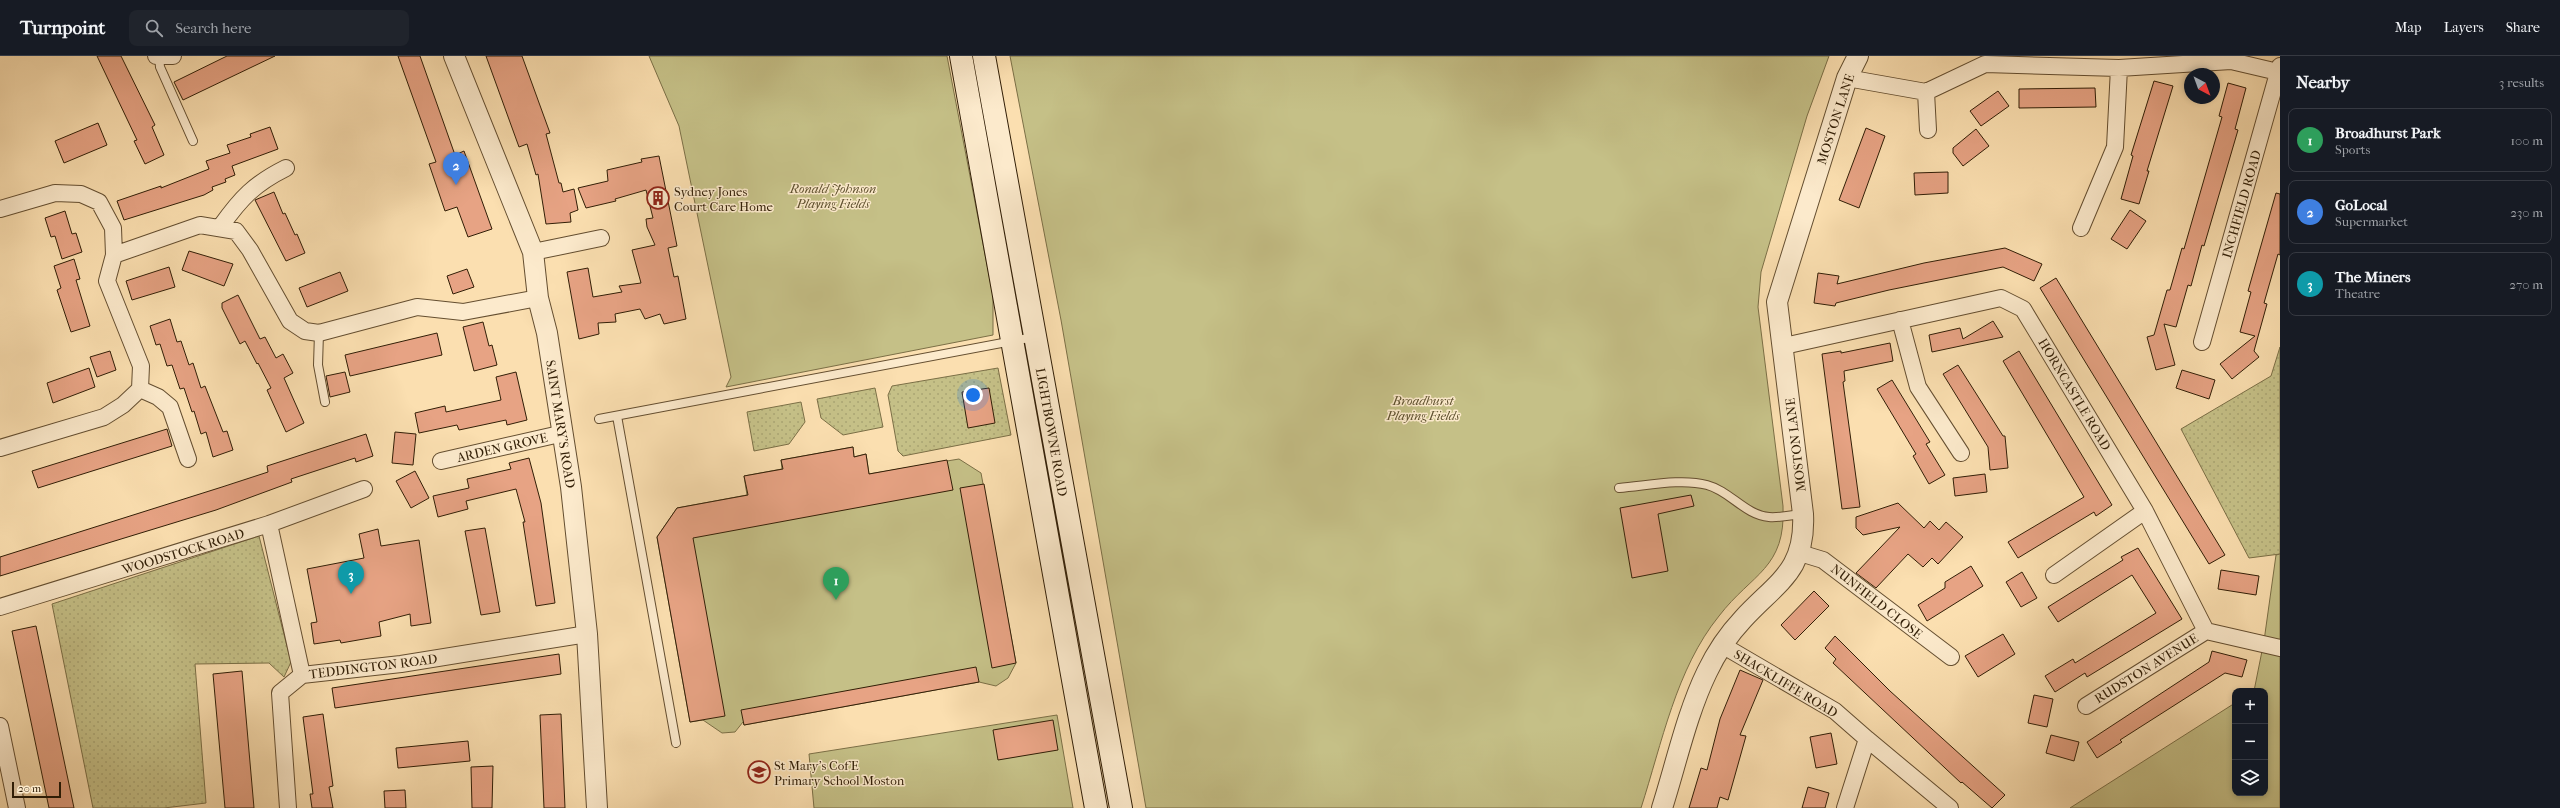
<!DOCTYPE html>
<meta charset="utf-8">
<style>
:root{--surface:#171b24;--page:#20242c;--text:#f1f3f6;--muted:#9ea1a6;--line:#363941;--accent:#db2777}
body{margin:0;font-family:"IM FELL French Canon",serif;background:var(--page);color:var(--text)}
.controls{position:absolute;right:12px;bottom:12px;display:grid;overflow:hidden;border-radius:8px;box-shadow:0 2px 6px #0003}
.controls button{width:36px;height:36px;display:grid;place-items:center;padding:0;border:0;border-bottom:1px solid var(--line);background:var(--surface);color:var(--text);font:20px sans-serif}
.compass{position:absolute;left:2184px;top:12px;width:36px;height:36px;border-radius:50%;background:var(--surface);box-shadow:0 2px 6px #0003;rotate:139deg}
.scale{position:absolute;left:12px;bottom:10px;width:49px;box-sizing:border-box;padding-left:4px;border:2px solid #311e06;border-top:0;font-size:11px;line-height:14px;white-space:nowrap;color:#311e06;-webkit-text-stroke:3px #fceacc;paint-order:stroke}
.you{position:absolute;left:973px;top:339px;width:14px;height:14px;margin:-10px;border:3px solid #fff;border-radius:50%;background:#1a73e8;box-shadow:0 0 0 6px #1a73e833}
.badge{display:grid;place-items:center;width:26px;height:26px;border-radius:50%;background:var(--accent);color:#fff;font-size:13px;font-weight:700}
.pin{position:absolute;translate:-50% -33px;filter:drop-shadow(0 1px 2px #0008)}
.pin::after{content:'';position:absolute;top:21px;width:14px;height:12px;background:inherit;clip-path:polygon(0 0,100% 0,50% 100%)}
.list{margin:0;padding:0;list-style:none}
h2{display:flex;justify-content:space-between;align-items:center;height:52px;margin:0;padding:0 16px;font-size:17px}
h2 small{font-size:13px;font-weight:400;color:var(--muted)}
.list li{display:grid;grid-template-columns:26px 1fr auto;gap:12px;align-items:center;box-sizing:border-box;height:64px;margin:0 8px 8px;padding:0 8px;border:1px solid var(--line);border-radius:8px}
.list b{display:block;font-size:15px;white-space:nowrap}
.list p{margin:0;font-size:13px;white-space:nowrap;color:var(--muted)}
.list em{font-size:13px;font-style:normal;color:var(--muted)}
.icon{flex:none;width:22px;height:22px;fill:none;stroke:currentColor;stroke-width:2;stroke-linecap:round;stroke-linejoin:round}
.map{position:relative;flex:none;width:2280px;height:752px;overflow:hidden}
header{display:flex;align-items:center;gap:24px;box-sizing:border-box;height:56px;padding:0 20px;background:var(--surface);border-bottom:1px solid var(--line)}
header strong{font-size:19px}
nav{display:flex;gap:22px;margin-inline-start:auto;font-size:14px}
.search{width:280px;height:36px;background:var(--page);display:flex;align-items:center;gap:10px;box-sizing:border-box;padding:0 14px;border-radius:8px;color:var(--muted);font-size:15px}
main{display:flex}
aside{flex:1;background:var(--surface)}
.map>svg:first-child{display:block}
</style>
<header>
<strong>Turnpoint</strong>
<div class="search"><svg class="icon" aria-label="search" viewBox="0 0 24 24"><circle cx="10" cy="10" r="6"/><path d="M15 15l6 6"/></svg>Search here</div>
<nav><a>Map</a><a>Layers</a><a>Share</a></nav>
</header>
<main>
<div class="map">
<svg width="2280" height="752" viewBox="0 0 2280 752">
<defs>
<pattern id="grass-dots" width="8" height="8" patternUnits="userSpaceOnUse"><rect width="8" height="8" fill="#c5c087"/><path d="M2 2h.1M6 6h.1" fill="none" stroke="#aaa573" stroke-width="1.8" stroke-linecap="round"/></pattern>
</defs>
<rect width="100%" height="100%" fill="#fbdfb0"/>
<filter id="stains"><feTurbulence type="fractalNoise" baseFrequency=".005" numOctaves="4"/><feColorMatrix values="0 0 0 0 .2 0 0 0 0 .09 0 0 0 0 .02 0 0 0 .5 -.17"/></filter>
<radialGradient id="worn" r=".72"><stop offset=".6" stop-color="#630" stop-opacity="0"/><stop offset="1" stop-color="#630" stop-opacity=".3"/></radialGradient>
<!-- grass -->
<path fill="url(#grass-dots)" stroke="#7b6f46" d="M2280,291v207l-31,4 -68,-129 90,-53z
M998,312l13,67 -108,21 -5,-5 -10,-56 4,-9z
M875,332l8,39 -40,8 -22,-17 -4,-19z
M801,346l4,20 -16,22 -35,7 -7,-39z
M259,480l32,126 -7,15 -15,-14 -74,1 11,139 -42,5h-71l-41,-204z"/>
<!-- green -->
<path fill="#c5c087" stroke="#7b6f46" d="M649,0h298l46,240v39l-267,52 5,-10 -52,-251z
M1010,0h819l-22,60 -46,156 -3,35 25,199c3,63 -31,67 -64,110 -43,53 -57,127 -78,192h-495l-85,-488z
M853,391l1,10 12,-3 3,20 90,-15 22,14 35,190 -8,15 -12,8 -17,-4 -235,43 -1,-3 -8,10 -13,1 -19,-13 -13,2 -33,-185 20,-29 70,-13 -3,-19 38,-7 -1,-9z
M2280,498v254h-210l165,-105v90h30v-102h-11l10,-50 12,-86z
M1057,659l16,93h-259l-5,-54z"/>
<!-- building -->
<path fill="#e7a384" stroke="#311e06" d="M97,0h24l34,69 -3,2 12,28 -19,9 -11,-23 3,-1z
M227,0h48l-92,44 -9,-18z
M398,0h22l35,99 9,-4 28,78 -24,8 -11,-30 -12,4 -16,-47 7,-2z
M486,0h36l28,77 -4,1 13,49h2l2,9 11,-3 4,21 -8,3 1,9 -25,2 -8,-50 -2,1 -9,-31 -8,3z
M2154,25l19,5 -26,85h2l-10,33 -18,-5 12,-43 -2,-1z
M2228,27l18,5 -11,41 3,1 -34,116 -2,-1 -11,41 -3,-1 -12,42 -12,-3 11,41 -19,5 -9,-33 7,-2 13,-45h3l12,-42 2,1 38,-132 -3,-1z
M2095,32l1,19 -77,1v-19z
M1998,35l11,15 -28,20 -11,-15z
M98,67l9,22 -43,18 -9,-22z
M270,71l8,22 -46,17 3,9 -10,4 1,3 -14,5 1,3 -9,5 -80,25 -7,-19 44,-15v2l48,-19 -3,-8 24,-8 -3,-8 24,-8 -1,-3z
M1866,72l19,8 -26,72 -20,-8z
M1976,73l13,17 -26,20 -10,-13v-5z
M659,100l18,90 -9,2 6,29 4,-1 8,43 -22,5 -4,-10 -15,5 -5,-10 -25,5 1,8 -18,1 1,11 -20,5 -12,-67 21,-4 5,29 29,-5 -3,-6 22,-3 -9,-33 23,-5 -8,-18 -1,-8 7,-1 -7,-28 -31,9 1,2 -30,7 -8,-20 30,-7 -1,-11 35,-8 -1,-3z
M1948,116v21l-33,2 -1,-22z
M274,136l9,22 2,-1 10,22 2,-1 8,19 -19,8 -31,-61z
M2276,137l4,1v61l-2,-1 -14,49 3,1 -13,47 5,6 -27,22 -12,-15 35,-28 -15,-4 11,-40 -3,-1z
M2130,154l16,11 -19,28 -16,-10z
M65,155l7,23 4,-1 6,19 -20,7 -7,-23 -4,1 -6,-19z
M2005,192l37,16 -8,17 -31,-14 -114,23 -53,13 -1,3 -21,-3 4,-30 21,3 -2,8 87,-21z
M189,195l44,13 -9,22 -42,-16z
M74,203l6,20 -4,1 14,46 -19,6 -14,-42 4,-2 -7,-22z
M169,211l6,20 -43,13 -6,-19z
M467,213l7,18 -21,7 -6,-18z
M340,216l8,19 -41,16 -8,-19z
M2056,222l169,277 -16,9 -169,-276z
M238,239l22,44 5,-2 11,21 7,-4 10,19 -9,5 20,45 -18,9 -19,-42 4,-2 -13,-25 -1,1 -12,-23 -5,3 -18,-36v-5z
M170,263l7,23 4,-1 8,24 4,-2 8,25 4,-2 18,46 4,-1 6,19 -20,7 -7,-25 -5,2 -7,-23 -2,1 -8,-24 -4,1 -8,-24 -5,1 -7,-22 -4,1 -6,-19z
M1993,265l10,16 -71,15 -3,-17 31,-7 3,11z
M483,266l6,24 3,-1 5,20 -23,6 -11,-44z
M437,277l5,22 -92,21 -5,-21z
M1890,287l3,18 -49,10 1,10 -2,1 17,125 -18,2 -20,-155 19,-3v2z
M110,295l6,19 -19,7 -7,-20z
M2019,295l93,154 -16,11 -2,-4 -76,46 -10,-16 76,-45 -81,-136z
M1958,309l45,71h2l3,32 -18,2 -2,-23 -45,-73z
M89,312l6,19 -42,16 -6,-20z
M2182,314l33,10 -6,19 -33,-11z
M345,316l5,20 -20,5 -4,-21z
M516,316l11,48 -20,5 -1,-5 -47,10 -2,-5 -38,8 -4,-20 30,-7 1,6 55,-12 -5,-23z
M1892,324l38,62 -4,2 19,31 -16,9 -16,-28 3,-2 -39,-65z
M989,332l6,35 -27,5 -6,-36z
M167,373l5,17 -134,42 -6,-17z
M395,376l21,2 -3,31 -21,-2z
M366,378l7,22 -17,6 -1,-4 -64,21 1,3 -76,28 -216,66v-19l222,-70 46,-15 -1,-6z
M853,391l1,10 12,-3 3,20 78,-14 6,30 -260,48 32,178 -35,6 -33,-185 20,-29 71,-13 -4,-19 39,-7 -2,-9z
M529,402l12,45 14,100 -19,3 -13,-84h2l-9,-33 -50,12 2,8 -30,8 -5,-21 36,-8 -2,-9 44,-10 -2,-6z
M415,415l14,27 -18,10 -15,-27z
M1985,418l2,18 -32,4 -2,-18z
M984,428l32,179 -24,5 -32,-180z
M1691,439l3,11 -36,8 10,57 -36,7 -12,-70z
M1898,447l26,25 6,-7 9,9 7,-8 17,15 -25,27 -6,-6 -9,9 -15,-13 -32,34 -20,-15 44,-46 -37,8 -7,-7v-11z
M485,472l15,84 -19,3 -16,-84z
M378,473l3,17 38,-6 12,83 -20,3 -1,-12 -31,8 2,14 -40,7 -1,-3 -26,4 -3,-21 6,-1 -10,-53 57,-11 -5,-24z
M2138,492l44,71 -95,58 -2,-4 -30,19 -10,-16 28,-17 2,4 81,-50 -24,-38 -74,47 -10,-15 75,-47 -2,-3z
M1971,510l12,20 -56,35 -9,-16 27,-17v-6z
M2221,514l38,6 -3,19 -38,-6z
M2022,516l15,26 -16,9 -15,-25z
M1814,535l15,15 -34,34 -14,-15z
M36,570l21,101 17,81h-25l-37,-177z
M2003,578l12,20 -37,23 -13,-21z
M1835,580l55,55 115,104 -13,13 -30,-26 -1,1 -128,-120 3,-4 -11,-11z
M2212,595l35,9 -5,17 -17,-4 -105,67 2,2 -25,16 -10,-16 122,-80z
M559,598l2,20 -226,34 -3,-20z
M976,611l3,15 -235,43 -3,-15z
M1740,614l23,10 -23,55 6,1 -18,64 -8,-3 -3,11h-28l12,-40 6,2 13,-51z
M242,615l12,137h-29l-12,-134z
M2034,639l19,4 -6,28 -19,-4z
M323,658l10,72 -4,1 4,21h-21l-2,-14h3l-10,-77z
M561,658l4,94h-21l-4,-93z
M1053,664l5,30 -60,10 -5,-30z
M1831,677l6,31 -21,4 -6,-31z
M2051,679l28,7 -5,19 -28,-8z
M468,685l2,20 -72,7 -2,-20z
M493,710l-1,42h-20l-1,-41z
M1808,731l21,6 -4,15h-23z
M405,734l1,18h-21l-1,-17z"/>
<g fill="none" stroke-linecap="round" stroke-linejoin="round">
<!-- service casing -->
<g stroke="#644e30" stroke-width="10">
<path id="service" d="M159,1l1,10 33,74
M319,277l-1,32 7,37
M617,360l59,327
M599,363l435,-82
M1619,432c27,-2 62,-10 88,-3 23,6 38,30 62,32 10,1 23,-2 33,-3"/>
</g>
<!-- minor casing -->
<g stroke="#644e30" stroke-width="18">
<path id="minor" d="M156,0h17
M1847,22l79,14 59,-28 134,4 112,-7 47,11
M1926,36l2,38
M0,153l55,-16 26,1 18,8 14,26 1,27 -7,26 34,85 -1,23 -17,16 -19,12 -104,31
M221,170c20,-28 33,-42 65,-58
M2081,172l34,-81 4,-79
M533,196l68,-14
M114,199l86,-30 36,6 14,19 40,71 15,10 14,2 98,-26 46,5 75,-14
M1900,264l18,67 43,66
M2202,286l78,-276
M1784,290l217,-48 22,11 122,202 61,120 74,17
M140,333l18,8 12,10 18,52
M441,405l123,-28
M269,468l33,151
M1800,497l23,7 128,97
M2054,519l91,-64
M0,551l269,-83 95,-35
M1722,589l113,66 32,28 -22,69
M2086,650l120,-75
M0,670l17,82
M1867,683l83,69
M288,752l-8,-115 22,-18 99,-11 186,-30"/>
</g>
<!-- tertiary casing -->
<g stroke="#644e30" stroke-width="22">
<path id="tertiary" d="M454,0l79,196 5,46 9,35 24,154 16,147 10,174
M1662,752c14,-44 25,-95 45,-136 9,-19 21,-37 36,-53 34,-37 63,-48 60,-105l-26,-212 70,-224 11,-22"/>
</g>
<!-- secondary casing -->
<g stroke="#311e06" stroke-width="24">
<path id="secondary" d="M961,0l135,752
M984,0l137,752"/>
</g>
<!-- service -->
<use href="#service" stroke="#fceacc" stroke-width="8"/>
<!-- minor -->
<use href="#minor" stroke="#fceacc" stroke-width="16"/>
<!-- tertiary -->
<use href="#tertiary" stroke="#fceacc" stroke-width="20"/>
<!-- secondary -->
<use href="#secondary" stroke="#fceacc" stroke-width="22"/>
</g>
<!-- icons -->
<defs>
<g id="building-ring" transform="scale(1.15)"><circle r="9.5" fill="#fceacc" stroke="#8f2418" stroke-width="1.5"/><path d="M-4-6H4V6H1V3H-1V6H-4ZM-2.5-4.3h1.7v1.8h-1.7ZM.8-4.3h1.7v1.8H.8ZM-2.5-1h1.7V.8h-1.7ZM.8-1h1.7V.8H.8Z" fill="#8f2418"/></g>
<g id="school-ring" transform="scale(1.15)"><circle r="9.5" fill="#fceacc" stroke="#8f2418" stroke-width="1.5"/><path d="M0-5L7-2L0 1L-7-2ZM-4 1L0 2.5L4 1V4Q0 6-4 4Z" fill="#8f2418"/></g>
</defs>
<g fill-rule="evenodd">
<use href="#building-ring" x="658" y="142"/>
<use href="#school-ring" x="759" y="716"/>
</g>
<g text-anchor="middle" stroke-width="3" stroke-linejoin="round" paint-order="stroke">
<!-- street labels -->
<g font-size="13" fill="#311e06" stroke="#fceacc">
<text transform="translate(1835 63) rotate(-72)" y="5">MOSTON LANE</text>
<text transform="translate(2241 148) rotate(-74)" y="5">INCHFIELD ROAD</text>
<text transform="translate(2075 338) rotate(59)" y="5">HORNCASTLE ROAD</text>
<text transform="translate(561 368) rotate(81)" y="5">SAINT MARY'S ROAD</text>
<text transform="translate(1052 376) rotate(80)" y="5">LIGHTBOWNE ROAD</text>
<text transform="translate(1795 389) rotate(-97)" y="5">MOSTON LANE</text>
<text transform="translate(502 391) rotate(-13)" y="5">ARDEN GROVE</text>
<text transform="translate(183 495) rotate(-17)" y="5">WOODSTOCK ROAD</text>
<text transform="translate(1877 545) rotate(38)" y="5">NUNFIELD CLOSE</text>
<text transform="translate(373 610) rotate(-7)" y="5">TEDDINGTON ROAD</text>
<text transform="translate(2146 612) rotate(-32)" y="5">RUDSTON AVENUE</text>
<text transform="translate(1786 627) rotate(31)" y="5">SHACKLIFFE ROAD</text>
</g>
<!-- park labels -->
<g font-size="13" font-style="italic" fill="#5d4f2d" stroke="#fceacc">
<text x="833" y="137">Ronald Johnson<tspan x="833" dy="15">Playing Fields</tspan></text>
<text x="1423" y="349">Broadhurst<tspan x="1423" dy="15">Playing Fields</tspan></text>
</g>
<!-- poi labels -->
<g font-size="13" fill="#311e06" stroke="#fceacc" text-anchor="start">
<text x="674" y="140">Sydney Jones<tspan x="674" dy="15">Court Care Home</tspan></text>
<text x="774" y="714">St Mary's CofE<tspan x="774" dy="15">Primary School Moston</tspan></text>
</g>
</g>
<rect width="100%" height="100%" filter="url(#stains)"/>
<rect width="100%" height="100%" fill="url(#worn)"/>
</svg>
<div class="controls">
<button>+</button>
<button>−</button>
<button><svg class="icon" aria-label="layers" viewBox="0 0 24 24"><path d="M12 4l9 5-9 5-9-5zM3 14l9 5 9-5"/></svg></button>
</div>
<svg class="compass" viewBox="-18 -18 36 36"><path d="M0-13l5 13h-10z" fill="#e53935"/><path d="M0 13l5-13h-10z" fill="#9ea1a6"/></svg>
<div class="scale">20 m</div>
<div class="you"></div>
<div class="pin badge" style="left:836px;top:544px;background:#2e9e5b">1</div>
<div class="pin badge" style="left:456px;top:129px;background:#3f7fe0">2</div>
<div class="pin badge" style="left:351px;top:538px;background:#0f9aa8">3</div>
</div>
<aside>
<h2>Nearby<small>3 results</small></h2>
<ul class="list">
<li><span class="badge" style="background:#2e9e5b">1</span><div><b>Broadhurst Park</b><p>Sports</p></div><em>100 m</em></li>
<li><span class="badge" style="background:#3f7fe0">2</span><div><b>GoLocal</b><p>Supermarket</p></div><em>230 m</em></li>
<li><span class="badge" style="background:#0f9aa8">3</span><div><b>The Miners</b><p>Theatre</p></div><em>270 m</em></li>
</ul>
</aside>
</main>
